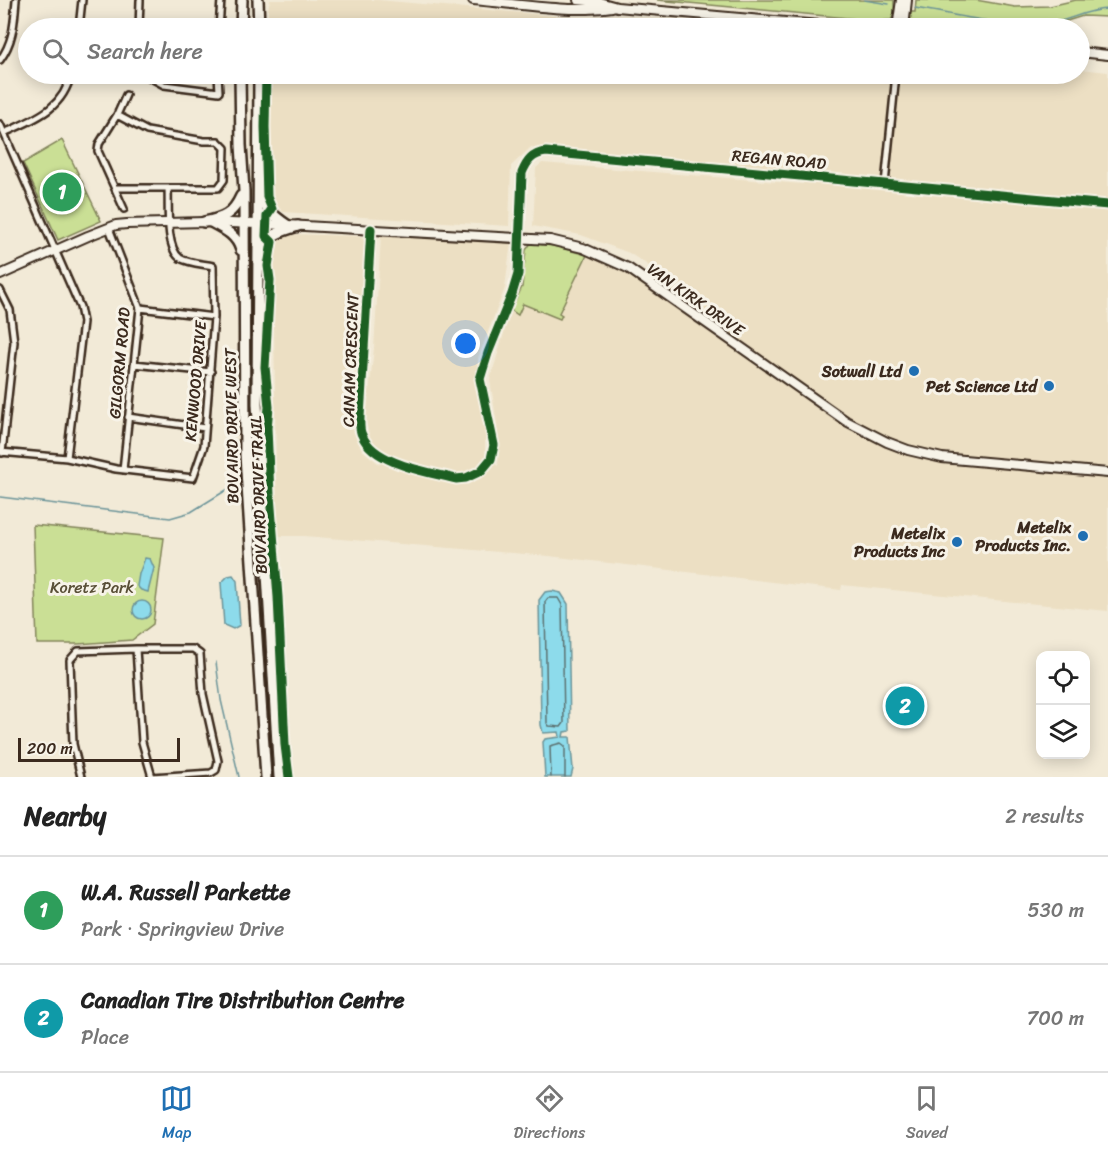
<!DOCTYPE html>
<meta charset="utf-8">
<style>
:root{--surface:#fff;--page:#f2f2f2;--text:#222;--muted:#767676;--line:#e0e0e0;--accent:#1f6fb2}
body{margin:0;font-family:Sriracha,sans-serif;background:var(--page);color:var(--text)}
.controls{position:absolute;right:18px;bottom:18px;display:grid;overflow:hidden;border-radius:12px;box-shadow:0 3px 15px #0003}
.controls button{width:54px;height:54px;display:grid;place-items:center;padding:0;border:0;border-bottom:2px solid var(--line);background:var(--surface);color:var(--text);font:30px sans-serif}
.scale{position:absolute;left:18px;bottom:15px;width:162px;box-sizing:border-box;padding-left:6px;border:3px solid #3b2a1e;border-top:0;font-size:16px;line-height:21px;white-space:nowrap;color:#3b2a1e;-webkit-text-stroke:4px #f7f3e8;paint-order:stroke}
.you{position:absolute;left:466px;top:344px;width:21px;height:21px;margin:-15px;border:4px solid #fff;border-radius:50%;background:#1a73e8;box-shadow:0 0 0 9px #1a73e833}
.badge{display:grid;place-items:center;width:39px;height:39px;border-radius:50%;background:var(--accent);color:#fff;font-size:20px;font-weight:700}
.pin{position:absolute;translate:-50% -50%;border:3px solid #fff;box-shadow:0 2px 6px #0006}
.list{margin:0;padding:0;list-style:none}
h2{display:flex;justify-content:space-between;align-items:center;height:78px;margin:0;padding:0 24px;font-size:26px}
h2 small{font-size:20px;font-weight:400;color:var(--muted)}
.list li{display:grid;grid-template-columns:39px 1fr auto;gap:18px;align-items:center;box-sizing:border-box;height:108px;padding:0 24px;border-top:2px solid var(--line)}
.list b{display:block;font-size:22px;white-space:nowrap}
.list p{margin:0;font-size:20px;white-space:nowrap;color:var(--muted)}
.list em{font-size:20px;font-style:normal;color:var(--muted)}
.icon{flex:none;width:33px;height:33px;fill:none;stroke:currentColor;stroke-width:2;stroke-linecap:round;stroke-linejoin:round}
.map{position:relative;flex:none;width:1108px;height:777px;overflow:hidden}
.search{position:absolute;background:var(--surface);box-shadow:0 3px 15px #0003;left:18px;right:18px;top:18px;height:66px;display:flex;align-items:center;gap:15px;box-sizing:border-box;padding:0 21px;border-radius:33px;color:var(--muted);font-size:22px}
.sheet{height:294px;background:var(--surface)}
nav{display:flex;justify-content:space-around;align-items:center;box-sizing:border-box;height:84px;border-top:2px solid var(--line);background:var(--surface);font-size:16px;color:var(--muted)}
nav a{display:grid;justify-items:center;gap:3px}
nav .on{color:var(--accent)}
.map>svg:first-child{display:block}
</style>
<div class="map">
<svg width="1108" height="777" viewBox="0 0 1108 777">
<rect width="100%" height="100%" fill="#f2ead7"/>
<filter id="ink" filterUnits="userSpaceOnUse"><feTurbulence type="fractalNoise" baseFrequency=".0167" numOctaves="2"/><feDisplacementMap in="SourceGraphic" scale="12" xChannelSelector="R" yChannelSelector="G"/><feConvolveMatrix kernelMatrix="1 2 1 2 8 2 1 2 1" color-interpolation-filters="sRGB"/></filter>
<g filter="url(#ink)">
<!-- built -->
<path fill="#ecdfc3" d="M270,0h108l314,28h-424v-18z
M1080,69l28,3v539l-266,-26 -1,5 -292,-34 -245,-20h-27l-4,-286 5,-12 10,-4 69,2 5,2 3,4 -12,189 9,19 17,14 4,-12 -13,-14 -4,-17 8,-73 7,-112 130,6 -6,46 -27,69 -1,31 8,48v20l13,10 1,-12 -2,-30 -7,-44 21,-70 11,-23 4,-37 2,-5 3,-2 22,3 34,9 31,12 21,15 12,-15 -22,-14 -48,-18 -48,-9 3,-58 6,-5 261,21 1,-13 -273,-24 -20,19 -2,60 -226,-14 -14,-17 -1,-121h812z"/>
<!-- green -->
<path fill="#cadf95" stroke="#82845a" stroke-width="1.5" d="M657,0h237v14l-3,6 -12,1z
M916,0h60l39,7 35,-1 26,-6h32v17l-25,-1 -39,12h-93l-26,-2 -14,-5 -1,-9h5z
M62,140l39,81 -43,19 -35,-77z
M531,243l22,3 34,9 -28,58 3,2 -2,4 -37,-15 -5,11 -7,-5 11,-23 4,-37z
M33,525l131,13 -11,86 -21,16 -54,4h-41z"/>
<!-- water -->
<path fill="#8ddbeb" stroke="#6c9499" stroke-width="1.5" d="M145,558l5,1 4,9 -6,24 -7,-2 -4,-4 2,-12z
M233,575l4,6 3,44 -7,4 -9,-4 -3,-42 7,-7z
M552,591l9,2 7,11 2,127 -6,1 -1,5h7l3,32 -2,8h-26l-2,-35 2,-3 15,-2 -1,-5 -16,1 -2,-8 -2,-125 6,-8z
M133 610a9 9 0 1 1 18 0a9 9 0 1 1-18 0Z"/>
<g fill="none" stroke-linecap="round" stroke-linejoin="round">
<!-- shore -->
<path stroke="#5c7170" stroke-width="1.5" d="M548,598h10l4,7 2,118 -3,4 -12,-1 -2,-3 -2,-121z
M551,777l-1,-31 11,-3 4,3v31"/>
<!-- stream -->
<path stroke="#6c9499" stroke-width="1.5" d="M864,0l25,4
M915,8c38,6 88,18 125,17 24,-1 45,-16 68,-16
M0,497l170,21 21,-6 42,-26
M216,662l5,38 18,77"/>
<!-- street casing -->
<g stroke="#3b2a1e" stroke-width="10">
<path id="street" d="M79,28l3,-28
M139,28l1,-28
M219,28l2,-28
M0,60c14,-19 14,-38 16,-60
M144,74l20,11 55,7 -1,-18
M117,115l9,-20
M0,124l80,183 3,15 -16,136 -67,-6
M4,133c30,-14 59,-23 67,-59
M885,184l10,-100 -2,-10
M115,188h103l6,-8 1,-32 -7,-7h-14l-57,-10 -30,-16 -18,29 -1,7 26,58
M109,228l31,80 -17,162
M371,229l-11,188c0,6 -1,13 2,18 11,29 67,37 94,44l10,-1 15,-7 10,-12 3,-14 -14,-66 8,-26 24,-59 6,-20 4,-101c5,-12 10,-19 24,-21l53,5 509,48
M0,290l10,20 4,32 -12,111
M140,308l74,9
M134,364l77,8
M128,417l77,11
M67,458l49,11 77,9 11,-32 10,-129 -1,-51c-10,-2 -25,-3 -33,-8 -15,-11 -11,-53 -12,-70
M136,649h57l7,5 3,40 15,67 -2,9 -5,3 -59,4
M81,777l-8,-33 -3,-84 8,-9 58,-2 6,93 10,35"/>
</g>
<!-- secondary casing -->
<g stroke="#3b2a1e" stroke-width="12">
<path id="secondary" d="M473,0c46,4 94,13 139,7
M578,0l21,2 18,5 236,21
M897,28l4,-28
M904,28l3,-28
M1080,52l28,3
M0,275l88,-39 28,-11 11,-1 77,-2 83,3 263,15 33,8 45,20 218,153 41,21 21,8 34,8 166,15"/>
</g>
<!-- primary casing -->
<g stroke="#3b2a1e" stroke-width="14">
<path id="primary" d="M258,0l1,28
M241,28l1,-28
M240,74l1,71 3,46 1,264 21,322
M259,74l-2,330 22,373
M260,194c5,15 14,22 27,31
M204,222c20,-4 29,-8 37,-26
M211,222c13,7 26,13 30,28
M260,257c11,-24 13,-23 38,-31"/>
</g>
<!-- street -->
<use href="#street" stroke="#f7f3e8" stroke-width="5"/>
<!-- secondary -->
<use href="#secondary" stroke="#f7f3e8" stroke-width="8"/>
<!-- primary -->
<use href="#primary" stroke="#f7f3e8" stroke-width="9"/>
<!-- cycleway casing -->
<g stroke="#f7f3e8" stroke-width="13">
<path id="cycleway" d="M266,74l-1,53 2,70 5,12 -5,7 -1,20 6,6 -4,24 2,14 -5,87 4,40 -2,21 3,67 8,102 7,148 4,32
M371,229l-11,188c0,6 -1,13 2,18 11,29 67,37 94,44l10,-1 15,-7 10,-12 3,-14 -14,-66 8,-26 24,-59 6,-20 4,-101c5,-12 10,-19 24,-21l53,5 509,48"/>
</g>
<!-- cycleway -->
<use href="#cycleway" stroke="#1b5e20" stroke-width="9"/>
</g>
</g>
<!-- markers -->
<g fill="#1f6fb2" stroke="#f7f3e8" stroke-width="2">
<circle cx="914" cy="371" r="6"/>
<circle cx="1049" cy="386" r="6"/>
<circle cx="1083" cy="536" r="6"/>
<circle cx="957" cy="542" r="6"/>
</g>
<g text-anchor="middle" stroke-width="6" stroke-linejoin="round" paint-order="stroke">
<!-- street labels -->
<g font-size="16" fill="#3b2a1e" stroke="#f7f3e8">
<text transform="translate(779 159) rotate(5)" y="6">REGAN ROAD</text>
<text transform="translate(696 299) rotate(35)" y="6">VAN KIRK DRIVE</text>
<text transform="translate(350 360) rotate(-88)" y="6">CANAM CRESCENT</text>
<text transform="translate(119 363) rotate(-85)" y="6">GILGORM ROAD</text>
<text transform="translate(195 381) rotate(-85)" y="6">KENWOOD DRIVE</text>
<text transform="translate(231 426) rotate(-91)" y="6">BOVAIRD DRIVE WEST</text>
<text transform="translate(258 495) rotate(-92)" y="6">BOVAIRD DRIVE TRAIL</text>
</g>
<!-- poi labels -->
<g font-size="16" font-weight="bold" fill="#3b2a1e" stroke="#f7f3e8" text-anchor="end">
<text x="902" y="377">Sotwall Ltd</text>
<text x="1037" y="392">Pet Science Ltd</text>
<text x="1071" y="533">Metelix<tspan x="1071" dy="18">Products Inc.</tspan></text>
<text x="945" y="539">Metelix<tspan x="945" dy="18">Products Inc</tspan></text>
</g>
<!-- park labels -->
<g font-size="16" fill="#584e36" stroke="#f7f3e8">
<text x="92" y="593">Koretz Park</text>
</g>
</g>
</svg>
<div class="controls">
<button><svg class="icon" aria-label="locate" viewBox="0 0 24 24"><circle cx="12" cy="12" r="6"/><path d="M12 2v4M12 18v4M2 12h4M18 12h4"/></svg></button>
<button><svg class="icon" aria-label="layers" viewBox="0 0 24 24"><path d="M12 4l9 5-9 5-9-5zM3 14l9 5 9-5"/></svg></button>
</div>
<div class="scale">200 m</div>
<div class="you"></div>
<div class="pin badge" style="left:62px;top:192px;background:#2e9e5b">1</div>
<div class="pin badge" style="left:905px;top:706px;background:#0f9aa8">2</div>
<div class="search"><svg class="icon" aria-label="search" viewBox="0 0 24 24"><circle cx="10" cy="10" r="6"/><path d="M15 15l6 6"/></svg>Search here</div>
</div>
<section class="sheet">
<h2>Nearby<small>2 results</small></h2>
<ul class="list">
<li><span class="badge" style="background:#2e9e5b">1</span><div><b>W.A. Russell Parkette</b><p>Park · Springview Drive</p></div><em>530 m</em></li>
<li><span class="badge" style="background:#0f9aa8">2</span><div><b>Canadian Tire Distribution Centre</b><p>Place</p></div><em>700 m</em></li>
</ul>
</section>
<nav>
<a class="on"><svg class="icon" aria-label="map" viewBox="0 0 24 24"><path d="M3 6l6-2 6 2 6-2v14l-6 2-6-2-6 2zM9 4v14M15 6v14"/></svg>Map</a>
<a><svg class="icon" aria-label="directions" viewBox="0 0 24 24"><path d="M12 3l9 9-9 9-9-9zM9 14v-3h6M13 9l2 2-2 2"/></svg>Directions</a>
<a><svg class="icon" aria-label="saved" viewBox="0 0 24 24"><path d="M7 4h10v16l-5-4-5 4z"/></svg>Saved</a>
</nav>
